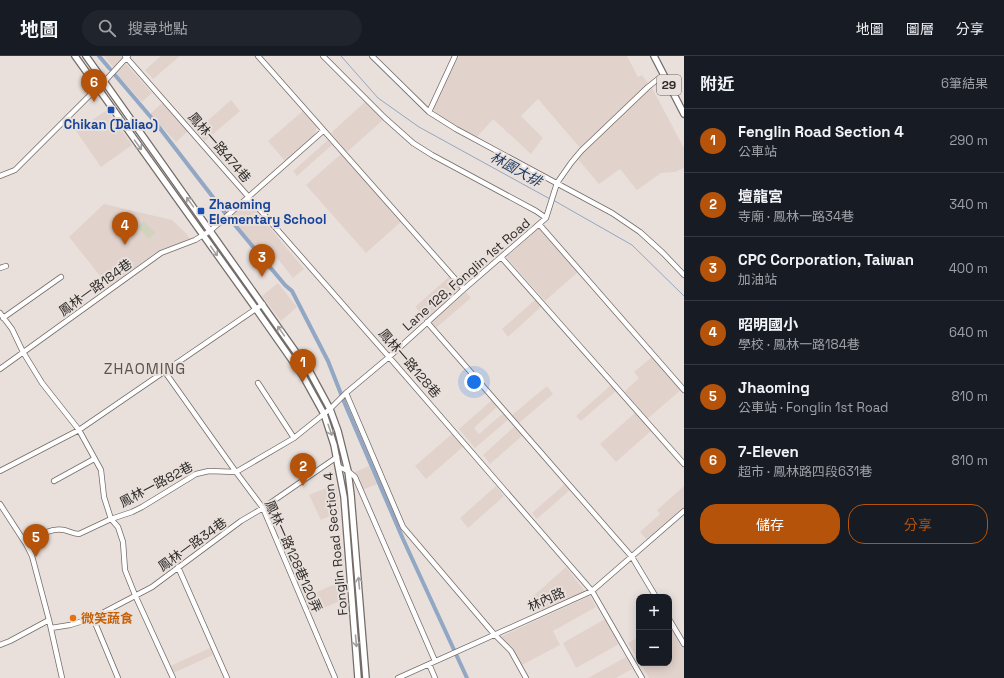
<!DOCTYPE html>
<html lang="zh-TW">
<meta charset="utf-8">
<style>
:root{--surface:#171b24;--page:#20242c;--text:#f1f3f6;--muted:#9ea1a6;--line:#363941;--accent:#b45309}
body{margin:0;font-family:"Space Grotesk","Noto Sans TC",sans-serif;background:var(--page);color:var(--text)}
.controls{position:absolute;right:12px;bottom:12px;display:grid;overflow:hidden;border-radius:8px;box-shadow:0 2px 10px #0003}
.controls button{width:36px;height:36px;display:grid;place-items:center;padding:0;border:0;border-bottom:1px solid var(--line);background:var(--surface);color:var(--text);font:20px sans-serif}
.you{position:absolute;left:474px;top:326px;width:14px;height:14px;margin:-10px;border:3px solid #fff;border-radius:50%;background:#1a73e8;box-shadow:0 0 0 6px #1a73e833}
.badge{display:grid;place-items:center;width:26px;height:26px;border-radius:50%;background:var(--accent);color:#fff;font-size:13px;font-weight:700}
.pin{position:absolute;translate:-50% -33px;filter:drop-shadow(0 1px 2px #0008)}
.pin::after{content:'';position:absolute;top:21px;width:14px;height:12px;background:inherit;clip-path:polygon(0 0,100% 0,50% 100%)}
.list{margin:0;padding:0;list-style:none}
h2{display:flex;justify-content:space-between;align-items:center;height:52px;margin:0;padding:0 16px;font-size:17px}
h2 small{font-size:13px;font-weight:400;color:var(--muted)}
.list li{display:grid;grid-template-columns:26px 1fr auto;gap:12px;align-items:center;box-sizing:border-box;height:64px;padding:0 16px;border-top:1px solid var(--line)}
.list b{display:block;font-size:15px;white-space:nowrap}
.list p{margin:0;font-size:13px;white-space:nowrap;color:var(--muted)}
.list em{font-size:13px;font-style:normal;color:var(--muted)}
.actions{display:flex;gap:8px;padding:12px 16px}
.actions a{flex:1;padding:9px 0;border:1px solid var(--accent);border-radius:16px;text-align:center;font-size:14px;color:var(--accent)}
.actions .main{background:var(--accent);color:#fff}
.icon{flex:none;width:22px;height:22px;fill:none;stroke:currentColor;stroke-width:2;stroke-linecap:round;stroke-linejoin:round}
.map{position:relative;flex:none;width:684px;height:622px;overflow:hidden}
header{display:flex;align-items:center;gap:24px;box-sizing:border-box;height:56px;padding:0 20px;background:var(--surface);border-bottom:1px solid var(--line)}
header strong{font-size:19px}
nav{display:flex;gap:22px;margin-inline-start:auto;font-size:14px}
.search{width:280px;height:36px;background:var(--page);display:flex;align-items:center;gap:10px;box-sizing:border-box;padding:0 14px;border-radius:22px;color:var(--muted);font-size:15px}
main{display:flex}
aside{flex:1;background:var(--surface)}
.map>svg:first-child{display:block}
</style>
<header>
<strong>地圖</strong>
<div class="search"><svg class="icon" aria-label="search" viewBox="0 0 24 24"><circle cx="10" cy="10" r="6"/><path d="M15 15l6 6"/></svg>搜尋地點</div>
<nav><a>地圖</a><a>圖層</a><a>分享</a></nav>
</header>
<main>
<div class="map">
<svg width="684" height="622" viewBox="0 0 684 622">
<rect width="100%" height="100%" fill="#e9e0dc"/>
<!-- built -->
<path fill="#e2d2cc" d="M104,0h16l4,4 -10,8z
M161,0h19l-27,23 -8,-9z
M456,0h171l11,21 4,-2 10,13 32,60v20l-9,4 -14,1 -24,17 -17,-21 -21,15 -22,-26 4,-9 -43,-50 -17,17 22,22 -12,16 -38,-35 -17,19 -39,-22 -3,-6 -1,-4z
M126,8l26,29 -10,9 -26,-29z
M231,44l9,11 -35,30 -9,-10z
M366,45l17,19 -36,32 -16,-19z
M162,47l26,28 -12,11 -26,-28z
M107,54l25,35 -31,22 -25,-36z
M304,54l14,15 -3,7v3l-30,26 -17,-20z
M328,84l4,5 -35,31 -4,-5z
M342,97l60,68 -36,32 -60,-68z
M248,145l56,68 -11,9 -16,-20 -9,7 -38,-49z
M104,148l68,16 15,14 3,5 -32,12 -49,36 -40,-50z
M539,171l39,45 -33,29 -39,-44z
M450,220l12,13 -35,31 -12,-13z
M278,227l19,24 -16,14 -19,-25z
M466,236l5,6 -35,30 -5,-6z
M537,242l6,7 -35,32 -6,-8z
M652,301l29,33 -35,30 -23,-27 16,-15 -5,-6z
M611,329l5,6 -35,30 -5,-5z
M547,330l6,8 -34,29 -7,-8z
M492,344l6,6 -24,22 5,6 22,-19h1l2,-2 5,6 -34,29 -16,-19z
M636,356l16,18 -36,32 -16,-18z
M515,370l8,9 -33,29 -7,-9z
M453,377l11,13 -38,33 -11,-13z
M369,410l8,18 -17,7 -7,-18z
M566,427l5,6 -34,30 -5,-6z
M336,428l3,28 -18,8 -12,-25z
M496,430l8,10 -36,32 -8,-10z
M684,430v22l-37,32 -7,-8 20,-18 -3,-4z
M566,511l21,27 -42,19 -14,-15z
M343,525l3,9 -1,9 -36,15 -7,-16z
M590,540l6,11 -43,24 7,14 -40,21 -12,-20 -8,-9z
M605,563l14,25 -43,24 -13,-25z
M669,565l15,26v31h-35l-9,-15h29z
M639,581v24l-11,-18z
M210,592l3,7 -42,19 -3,-7z
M626,601l6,12 -16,9h-28z"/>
<!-- green -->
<path fill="#d0d3bd" d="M144,165l11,12 -6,6 -12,-12z"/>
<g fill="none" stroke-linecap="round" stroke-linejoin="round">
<!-- stream -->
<path stroke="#92a7c3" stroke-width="1" d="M341,0l37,42 41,29 131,72
M553,144l79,45 52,51"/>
<!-- canal -->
<path stroke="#92a7c3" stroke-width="4" d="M99,0l11,13
M115,19l40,47 74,96 56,67 7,6 36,70 17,43 58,135 64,139"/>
<!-- minor casing -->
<g stroke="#746c69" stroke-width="6">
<path id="minor" d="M125,0l264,301 203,234 50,87
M258,0l206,233
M323,0l62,62 28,25 19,12 104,56 10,7
M372,0l57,56 27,17 156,84 28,19 23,21 21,22
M429,56l26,-56
M0,120l15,-6 82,-82 7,-6 24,-26
M539,168l145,166
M501,201l183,207
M0,212l6,-2
M0,257l12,16 11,23 19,31 37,47 22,40 3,27 7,22 7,8 5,15 2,28 10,25 38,83
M3,262l58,-41
M427,266l205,235 24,40
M0,313l161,-116 34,-13 15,-9 113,-100
M165,316l71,100 27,36 72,170
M258,327l36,55
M346,337l57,134 91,107 17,17 15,27
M339,411l9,4 7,6 80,184
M0,415l79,-41 184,-126
M54,425l40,-22
M0,448l26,40 6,12 17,64 13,58
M26,488c11,-7 24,-17 38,-14 5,1 9,4 15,4l32,-15 21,-7 10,-5 54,-33 13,-3 27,1 58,-34 36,-29 16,-16 43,-36 75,-68 82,-71 11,-35 14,-20 10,-12 67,-64 15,-12
M178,511l49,111
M93,562l25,60
M669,563l15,25
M51,572l19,-3 23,-7 59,-31 89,-66 22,-13 74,-51
M0,589l10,-4 39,-21
M429,608l6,14
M398,622l194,-87 92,-80"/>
</g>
<!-- major casing -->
<g stroke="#746c69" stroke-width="8">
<path id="major" d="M75,0l181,253 47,67 21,38 10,31 10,52 14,181
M86,0l224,316 20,37 8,22 10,40 3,24 15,183
M654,0l30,58"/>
</g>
<!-- minor -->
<use href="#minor" stroke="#fff" stroke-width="4.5"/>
<!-- major -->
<use href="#major" stroke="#fff" stroke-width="5.5"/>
</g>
<!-- one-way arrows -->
<defs><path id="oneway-shaft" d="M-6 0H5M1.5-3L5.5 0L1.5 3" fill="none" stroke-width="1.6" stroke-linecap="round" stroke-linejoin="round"/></defs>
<g stroke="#a1a09f">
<use href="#oneway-shaft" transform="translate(138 89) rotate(54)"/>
<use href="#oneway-shaft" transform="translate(190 146) rotate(-126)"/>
<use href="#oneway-shaft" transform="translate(214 195) rotate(55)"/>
<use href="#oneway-shaft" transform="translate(281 275) rotate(-125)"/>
<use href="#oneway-shaft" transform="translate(330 374) rotate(71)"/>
<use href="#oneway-shaft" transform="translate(359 527) rotate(-95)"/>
<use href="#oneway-shaft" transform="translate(356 585) rotate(85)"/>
</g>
<!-- markers -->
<g fill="#1a4fb4" stroke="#e9e0dc" stroke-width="1.5">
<rect x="107" y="50" width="8" height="8" rx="2"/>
<rect x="197" y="151" width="8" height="8" rx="2"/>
</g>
<circle fill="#e8710a" stroke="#e9e0dc" stroke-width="1.5" cx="73" cy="562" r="4"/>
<g text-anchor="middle" stroke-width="4" stroke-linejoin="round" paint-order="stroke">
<!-- shield labels -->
<rect fill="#e9e0dc" stroke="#66615f" stroke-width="1" x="657" y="19" width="24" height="20" rx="3"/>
<g font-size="12" font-weight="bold" fill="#2e2b29">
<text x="669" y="33">29</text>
</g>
<!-- transit labels -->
<g font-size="13" font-weight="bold" fill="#164399" stroke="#e9e0dc">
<text x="111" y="73">Chikan (Daliao)</text>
<text x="209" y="153" text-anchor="start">Zhaoming<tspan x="209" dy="15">Elementary School</tspan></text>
</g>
<!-- street labels -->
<g font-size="13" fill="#2e2b29" stroke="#e9e0dc">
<text transform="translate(220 91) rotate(49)" y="5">鳳林一路474巷</text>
<text transform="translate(466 218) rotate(-41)" y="5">Lane 128, Fonglin 1st Road</text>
<text transform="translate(95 231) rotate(-36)" y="5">鳳林一路184巷</text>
<text transform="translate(410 307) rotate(49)" y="5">鳳林一路128巷</text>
<text transform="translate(156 428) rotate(-28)" y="5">鳳林一路82巷</text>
<text transform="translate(192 488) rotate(-36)" y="5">鳳林一路34巷</text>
<text transform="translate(335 488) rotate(-96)" y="5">Fonglin Road Section 4</text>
<text transform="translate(294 500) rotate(66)" y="5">鳳林一路128巷120弄</text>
<text transform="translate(546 543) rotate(-24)" y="5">林內路</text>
</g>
<!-- food labels -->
<g font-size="13" font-weight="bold" fill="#c56008" stroke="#e9e0dc" text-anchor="start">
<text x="81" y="567">微笑蔬食</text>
</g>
<!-- water labels -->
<g font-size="14" font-style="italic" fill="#1d3b62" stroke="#e9e0dc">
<text transform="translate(516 113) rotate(29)" y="5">林園大排</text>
</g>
<!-- quarter labels -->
<g font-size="15" letter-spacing="1" fill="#5b5351" stroke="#e9e0dc">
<text x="145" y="318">ZHAOMING</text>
</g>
</g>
</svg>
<div class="controls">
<button>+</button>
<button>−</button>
</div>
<div class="you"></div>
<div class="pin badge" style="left:303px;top:326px">1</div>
<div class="pin badge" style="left:303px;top:430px">2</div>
<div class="pin badge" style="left:262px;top:221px">3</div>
<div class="pin badge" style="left:125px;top:189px">4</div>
<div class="pin badge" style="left:36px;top:501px">5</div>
<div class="pin badge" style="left:94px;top:46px">6</div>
</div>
<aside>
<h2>附近<small>6筆結果</small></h2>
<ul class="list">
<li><span class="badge">1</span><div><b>Fenglin Road Section 4</b><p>公車站</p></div><em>290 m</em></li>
<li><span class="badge">2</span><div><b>壇龍宮</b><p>寺廟 · 鳳林一路34巷</p></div><em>340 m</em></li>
<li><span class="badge">3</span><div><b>CPC Corporation, Taiwan</b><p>加油站</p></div><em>400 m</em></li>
<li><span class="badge">4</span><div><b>昭明國小</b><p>學校 · 鳳林一路184巷</p></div><em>640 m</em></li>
<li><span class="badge">5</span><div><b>Jhaoming</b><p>公車站 · Fonglin 1st Road</p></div><em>810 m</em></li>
<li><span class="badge">6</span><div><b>7-Eleven</b><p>超市 · 鳳林路四段631巷</p></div><em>810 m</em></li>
</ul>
<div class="actions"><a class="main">儲存</a><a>分享</a></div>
</aside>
</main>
